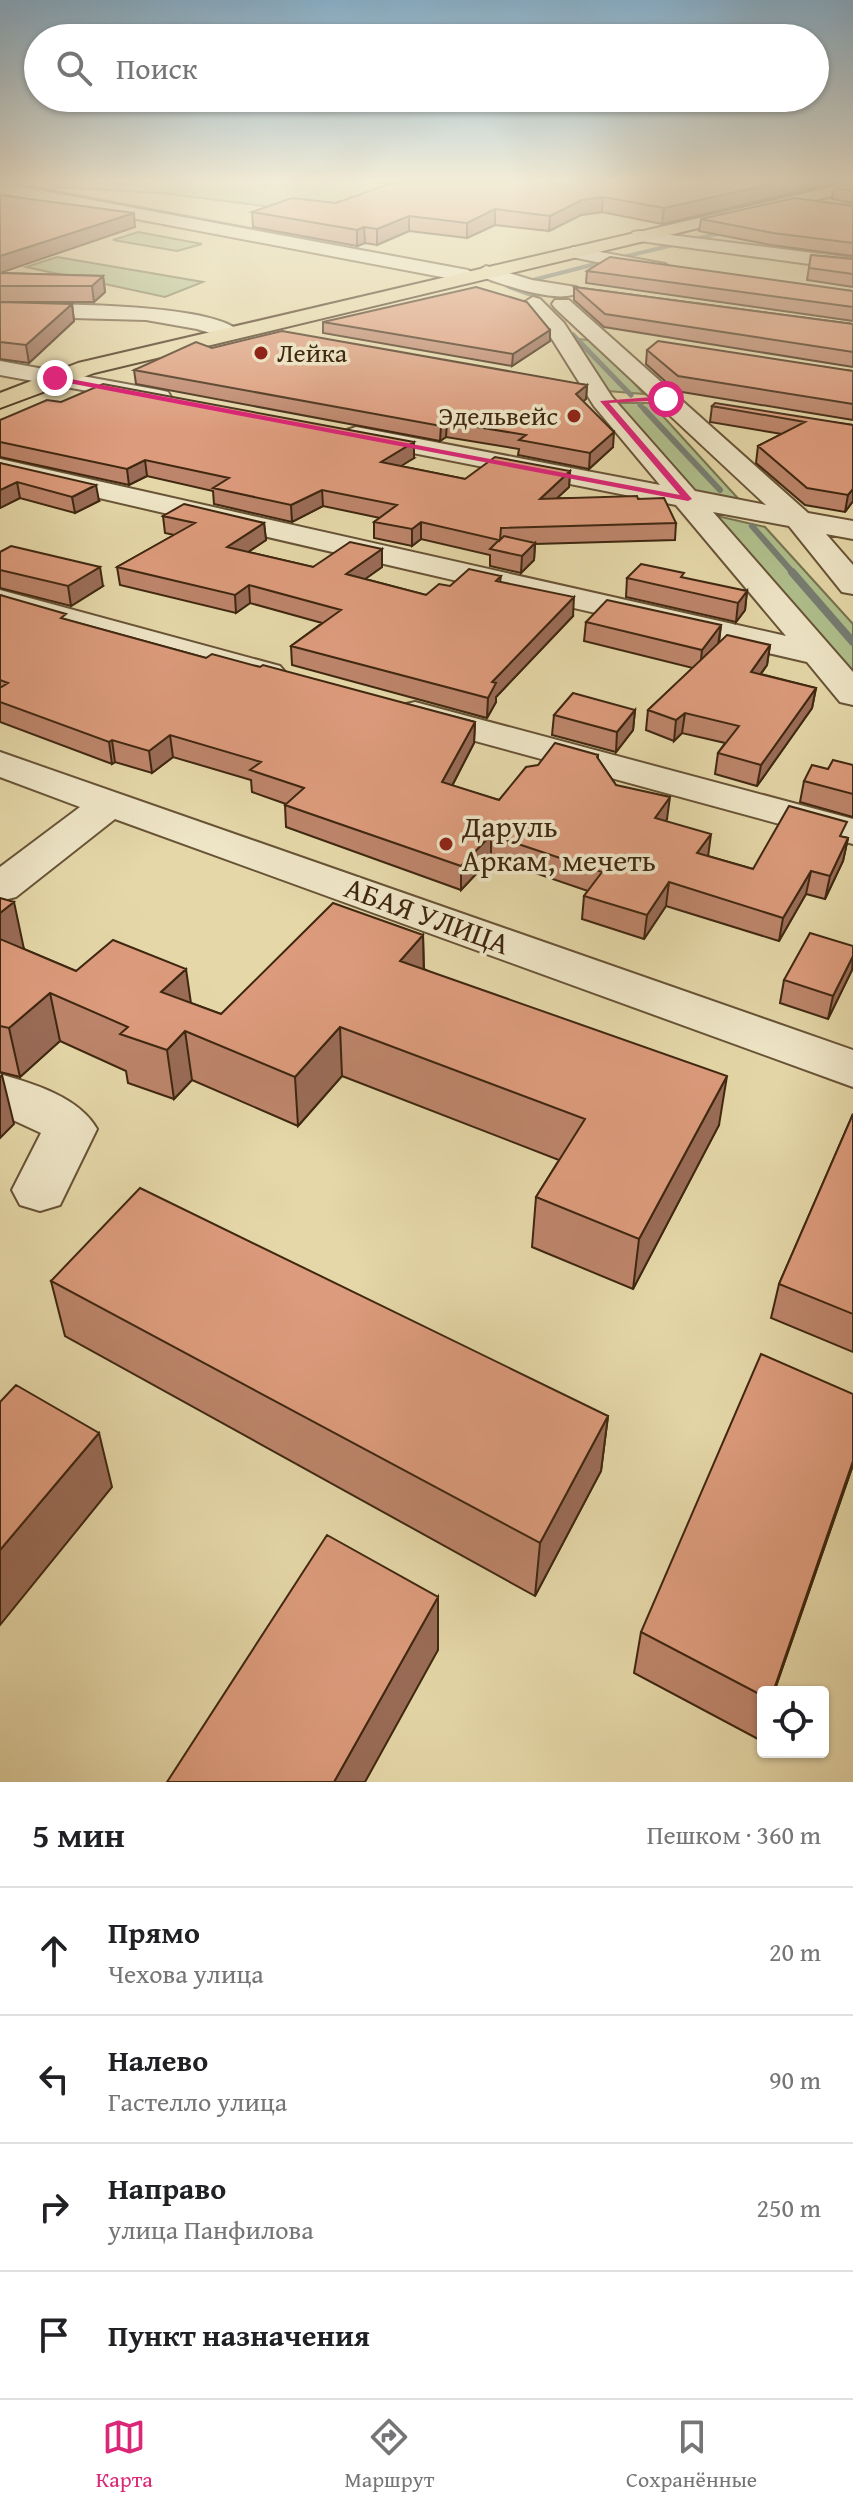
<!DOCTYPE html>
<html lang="ru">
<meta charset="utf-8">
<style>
:root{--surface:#fff;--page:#f2f2f2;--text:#202124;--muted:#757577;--line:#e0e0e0;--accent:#db2777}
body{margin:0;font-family:"Gentium Book Plus",serif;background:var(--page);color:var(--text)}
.controls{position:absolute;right:24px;bottom:24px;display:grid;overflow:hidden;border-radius:8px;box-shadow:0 2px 6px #0004}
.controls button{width:72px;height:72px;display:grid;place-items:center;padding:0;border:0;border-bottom:2px solid var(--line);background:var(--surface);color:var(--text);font:40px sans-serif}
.stop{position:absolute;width:24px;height:24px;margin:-18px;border:6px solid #db2777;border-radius:50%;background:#fff}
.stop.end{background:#db2777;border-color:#fff;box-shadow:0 2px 8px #0008}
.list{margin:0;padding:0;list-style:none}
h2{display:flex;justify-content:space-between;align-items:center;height:104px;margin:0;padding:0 32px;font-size:34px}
h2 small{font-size:26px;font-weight:400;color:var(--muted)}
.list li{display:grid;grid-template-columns:52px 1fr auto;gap:24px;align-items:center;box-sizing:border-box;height:128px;padding:0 32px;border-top:2px solid var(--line)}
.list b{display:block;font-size:30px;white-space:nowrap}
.list p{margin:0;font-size:26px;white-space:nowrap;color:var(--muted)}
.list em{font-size:26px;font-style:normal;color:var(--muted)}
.icon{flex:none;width:44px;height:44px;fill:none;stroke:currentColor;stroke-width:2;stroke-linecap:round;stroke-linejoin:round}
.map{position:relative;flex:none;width:853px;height:1782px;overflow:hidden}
.search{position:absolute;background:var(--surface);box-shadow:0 2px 6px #0004;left:24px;right:24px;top:24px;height:88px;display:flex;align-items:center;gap:20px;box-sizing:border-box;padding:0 28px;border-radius:44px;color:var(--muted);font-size:30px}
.sheet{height:616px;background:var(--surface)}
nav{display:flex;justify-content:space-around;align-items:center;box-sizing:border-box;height:112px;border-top:2px solid var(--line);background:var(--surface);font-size:22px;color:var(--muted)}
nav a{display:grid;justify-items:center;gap:4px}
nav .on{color:var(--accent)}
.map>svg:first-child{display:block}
</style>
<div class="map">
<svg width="853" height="1782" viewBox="0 0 853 1782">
<rect width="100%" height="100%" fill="#e5d7a8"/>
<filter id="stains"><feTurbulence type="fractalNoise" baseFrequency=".0025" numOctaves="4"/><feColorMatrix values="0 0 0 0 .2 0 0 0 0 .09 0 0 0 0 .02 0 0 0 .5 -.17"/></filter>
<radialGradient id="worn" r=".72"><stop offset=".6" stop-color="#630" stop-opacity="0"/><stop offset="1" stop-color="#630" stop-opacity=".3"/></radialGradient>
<!-- green -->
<path fill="#afbf8c" stroke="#77734e" stroke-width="2" d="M157,182h265l-89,33 -171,-22 -109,-6 1,-3z
M138,232l64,12 -25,7 -64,-11z
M57,257l146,25 -38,15 -139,-30z
M562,337l34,4 48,53 -36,-3z
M618,403h33l93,102 -50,-13z
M713,515l52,12 88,97v54z"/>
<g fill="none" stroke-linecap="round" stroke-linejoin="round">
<!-- stream-far3 -->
<path stroke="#777d72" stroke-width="4" d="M0,182l17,3
M30,187l420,80
M840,205l13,-3
M692,240l37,-9
M619,258l58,-14
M492,281l12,2
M529,281l74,-19"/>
<!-- stream-far2 -->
<path stroke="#777d72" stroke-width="5" d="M498,282l6,1
M508,286l27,10 9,9
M573,335l58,60
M640,405l7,7"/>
<!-- stream-far1 -->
<path stroke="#777d72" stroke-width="6" d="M645,410l75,80
M752,526l42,48"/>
<!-- stream -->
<path stroke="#777d72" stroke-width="8" d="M792,572l61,70"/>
<!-- minor casing -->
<g stroke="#685336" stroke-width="4">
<path id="minor" d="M0,183l468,87 10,6 -10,6 -468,-89z
M639,231l214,27v12l-220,-30 -3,-4 3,-4z
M573,247l92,17 9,6 -9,6 -98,-20 -3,-4z
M486,266l46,14 44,7 3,4c-16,16 -80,-8 -100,-15l-3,-4z
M533,297l7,2 24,24 48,74 83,94 71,14 -211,-197 -3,-4 3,-4h14l239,213 45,8v18l-27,-5 27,31v29l-11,-2 -53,-66 -76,-14 140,160v33l-13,-3 -33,-40 -807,-187v-16l786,177 -110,-131 -329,-65 -4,-5 4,-5 9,-3 304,58 -66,-79 -47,-75 -24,-28z
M0,304c43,0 216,-2 241,29l-11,6 -33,-10 -51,-9 -146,-4z
M0,361l159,29 9,2 3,5 -3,5 -9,2 -159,-29z
M0,590l280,76 6,7 -6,7 -12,4 -268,-74z
M415,702l438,117v25l-451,-123 -5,-8 5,-8z
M0,752l853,298v37l-738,-268 -99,78 -16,4v-34l80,-60 -80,-30z
M0,1074c34,10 79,23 97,55l-37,76 -20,6 -20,-6 -8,-15 29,-57 -41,-19z"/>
</g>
<!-- major casing -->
<g stroke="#3f2710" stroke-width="4">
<path id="major" d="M853,182v9l-759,182 -94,35v-15l78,-30z"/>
</g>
<!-- minor -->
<use href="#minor" fill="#eee5c6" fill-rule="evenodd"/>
<!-- major -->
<use href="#major" fill="#e5d7a8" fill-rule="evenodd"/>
</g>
<!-- wall -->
<path fill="#bd856b" stroke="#3f2710" stroke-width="2" d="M841,182l-179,42 -60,-12 -21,3 -32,16 -54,-6 -28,13 -58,-7 -32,14 -12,-2 -8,3 -104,-19 -1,-15 84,-9z
M853,183v20l-21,-4 2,-11z
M853,206v50l-82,-11 -72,-14 2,-12z
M811,255l42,4v28l-46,-7z
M587,271l266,20v30l-267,-38z
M0,273l103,3 2,16 -11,10h-94z
M574,287l279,37v43l-249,-40 -30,-27z
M0,302l72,2 2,17 -45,42 -29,-4z
M323,322l227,8v11l-38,25 -189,-33z
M212,348l375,37 -1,14 -3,2 30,46 -24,22 -71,-14 1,-6 -73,-12 -6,4 -304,-57 -2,-14z
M647,350l206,21v49l-177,-29 -30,-27z
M61,402l353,56 -14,8 65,13 105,-8 -1,16 -12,11 81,1 38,24 -1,17 -140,4 -1,16 -13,13 -31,-7v-11l-69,-16 -9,7 -38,-8v-16l6,-4 -57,-12 -31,16 -78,-18 -1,-13 -66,-15 -18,9 -129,-28v-37z
M712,406l141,19v76l-8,11 -40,-7 -49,-42 2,-17 24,-12 -72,-12z
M0,463l99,38 -24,12 -55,-15 -20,10z
M163,516l101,7 2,17 -18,12 65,15 69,-18v18l-17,12 61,16 24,-9 51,-10 -1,6 73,34 -77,81v5l-9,16 -195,-53 -1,-19 31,-23 -72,-20 -14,10 -116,-28 -3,-18 57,-32 -9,-2z
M0,552l103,34 -32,20 -71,-18z
M627,578l120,13 -2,19 -9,12 -110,-25z
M0,595l67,25 139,38 54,9 215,55 -1,21 -22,43 47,14 99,-45v4l18,26 51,34 -1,2 42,35 45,13 91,-32 4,1 -5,23 -18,38 -19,-5 -27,47 -113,-35 -22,33 -62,-20 2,-23 4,-5 -97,-33 -30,32 -175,-63 -1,-22 1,-1 -34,-12 -1,-12 -78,-23 -21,16 -37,-11 -3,2 -112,-42z
M586,622l135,3 -2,18 51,2 -3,20 -6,9 55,14 -4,20 -55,78 -42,-12 3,-21 7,-10 -43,-10 -8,8 -28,-11 2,-20 45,-42 -109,-27z
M635,710l-2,20 -17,22 -64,-17 2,-20z
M853,765v52l-53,-15 4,-21 24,-12z
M0,898l24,51 52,22 115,32 30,11 202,-79 1,34 295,156 -86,164 -101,-42 4,-50 23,-37 -217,-84 -44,50 -106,-46 -18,19 -46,-16 -2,-12 -66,-30 -40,36 -20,-5z
M852,970l-24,49 -48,-16 4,-23z
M853,1114v238l-82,-34 8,-34z
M51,1281l557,135 -7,55 -66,125 -470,-260z
M853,1465l-79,227h-11v32l-5,15 -124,-66 7,-41z"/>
<!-- shaded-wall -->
<path fill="#9a6c57" stroke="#3f2710" stroke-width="2" d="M780,182h61l-179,42 2,-16z
M603,197l-1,15 -21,3 -32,16 1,-15 32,-16z
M495,209v16l-28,13v-15z
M134,213l1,14 -135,46v-17z
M409,216v15l-32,14v-16z
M364,227l1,16 -8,3v-16z
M103,276l2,16 -11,10 -2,-16z
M72,304l2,17 -45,42 -3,-18z
M550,330v11l-38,25 1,-12z
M587,385l-1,14 -11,9 1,-14z
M447,422l-1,15 -6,4 1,-15z
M614,432l-1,15 -24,22 1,-16z
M414,442v16l-32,20 -1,-16z
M145,460l2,16 -18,9 -2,-16z
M570,471l-1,16 -30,28 1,-16z
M17,482l3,16 -20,10v-18z
M96,485l3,16 -24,12 -3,-16z
M853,489v12l-8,11 3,-17z
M322,490l1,16 -31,16 -1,-17z
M421,522v17l-9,7v-17z
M264,523l2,17 -37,25 -2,-18z
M535,543l-1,17 -13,13 1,-17z
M382,549v18l-35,25 -1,-18z
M100,567l3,19 -32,20 -3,-20z
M249,585l1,18 -14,10 -1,-18z
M747,591l-2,19 -9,12 2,-19z
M574,597l-1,19 -77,81v5l-9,16 1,-20 4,-16z
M721,625l-3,20 -18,24 2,-19z
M770,645l-3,20 -19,26 3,-19z
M816,688l-4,20 -55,78 4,-21z
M635,710l-2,20 -17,22 1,-20z
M685,713l-3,20 -8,8 2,-21z
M475,722l-1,21 -32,62v-23z
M170,735l3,22 -21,16 -3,-22z
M112,740l3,22 -3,2 -3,-22z
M670,797l-3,22 -14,22 2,-23z
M711,834l-3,23 -11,-4z
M491,835v23l-30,32v-24z
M848,838l-5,23 -18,38 5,-23z
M811,871l-5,23 -27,47 4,-23z
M669,882l-3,24 -22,33 3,-24z
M14,902l10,47 -24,20v-56z
M423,935l1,48 -24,-22z
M853,956l-1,14 -24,49 5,-23z
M186,969l7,48 -32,-25z
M50,993l10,48 -40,36 -11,-49z
M340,1027l2,49 -44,50 -3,-49z
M185,1031l7,49 -18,19 -7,-49z
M2,1075l12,49 -14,14v-61z
M727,1076l-8,49 -86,164 6,-50z
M608,1416l-7,55 -66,125 5,-53z
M99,1433l13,54 -112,138v-75z
M853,1461v4l-79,227h-1z
M438,1597v53l-73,132h-31z"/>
<!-- building -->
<path fill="#dc9b7c" stroke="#3f2710" stroke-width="2" d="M395,182h385l-116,26 -61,-11 -21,3 -32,16 -55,-7 -28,14 -58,-7 -32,13 -13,-2 -7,3 -105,-18 40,-14 44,5z
M853,183v8l-19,-3z
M0,195l134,18 -134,43z
M794,198l59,8v37l-80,-10 -72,-14z
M811,255l42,4v15l-44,-6z
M610,257l243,34v16l-266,-36z
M0,273l103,3 -11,10h-92z
M476,287l51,15 23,28 -37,24 -190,-32z
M574,287l279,37v28l-248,-38z
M0,302l72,2 -46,41 -26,-3z
M282,331l305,54 -11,9 38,38 -24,21 -71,-13 7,-5 -79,-13 -6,4 -307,-56 62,-28 16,6z
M658,341l195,30v33l-175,-28 -31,-26z
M103,384l311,58 -33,20 84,17 30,-22 75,14 -30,28 97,-3 1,3 26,-1 12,25 -175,5 -1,12 4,-4 31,7 -13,13 -32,-7 9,-9 -78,-18 -9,7 -38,-7 23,-17 -75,-15 -31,15 -78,-17 16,-10 -84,-18 -18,9 -127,-27v-22l47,-20 14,2z
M715,403l138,22v64l-5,6 -41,-7 -49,-42 47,-24 -93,-16z
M0,463l96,22 -24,12 -55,-15 -17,8z
M184,504l80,19 -37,24 86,20 37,-25 32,7 -36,25 80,21 13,-11 11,2 19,-17 32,7 -5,5 78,16 -82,85 4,1 -8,15 -197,-52 50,-36 -92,-25 -14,10 -118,-28 78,-44 -32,-7z
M11,546l89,21 -32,19 -68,-16v-18z
M641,564l43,9 -3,4 66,14 -9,12 -111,-25z
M0,595l66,19 -5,4 145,40 6,-4 48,13 3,-2 212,57 -33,60 57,18 27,-33 12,-2 17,-22 43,12 -1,2 19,28 54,12 -15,21 56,16 -14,19 56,16 36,-63 58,16 -7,14 8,2 -18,38 -19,-5 -28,47 -114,-36 -22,33 -63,-19 18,-24 -111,-37 -30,31 -176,-61 19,-17 -54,-18 11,-8 -91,-27 -21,16 -37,-11 -3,2 -109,-40v-14l8,-5 -8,-3z
M607,600l114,25 -19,25 -116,-28z
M727,635l43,10 -19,27 65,16 -55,77 -43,-12 21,-27 -54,-13 -9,7 -28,-10z
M573,693l62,17 -18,22 -63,-17z
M833,760l20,5v29l-49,-13 8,-16 16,4z
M0,898l14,4 -14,11z
M333,903l90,32 -23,26 327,115 -88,163 -103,-42 49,-78 -245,-92 -45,50 -110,-46 -18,19 -47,-16 8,-7 -78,-34 -41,35 -9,-2v-87l76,32 37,-31 73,29 -25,23 60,22z
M810,933l43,13v10l-20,40 -49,-16z
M853,1114v200l-74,-30z
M140,1188l468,228 -68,127 -489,-262z
M761,1354l92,40v67l-80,231h-10v4l-122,-64z
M16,1385l83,48 -99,117v-148z
M327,1535l111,62 -104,185h-167z"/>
<!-- sky -->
<linearGradient id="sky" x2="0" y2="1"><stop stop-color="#89b5d3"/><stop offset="0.42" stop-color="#f3edd8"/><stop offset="1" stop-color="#f3edd8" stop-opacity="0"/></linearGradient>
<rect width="853" height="431" fill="url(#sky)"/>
<!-- route -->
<path fill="#db2777" d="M55,376l625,119 -80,-94 66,-5 2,4 -59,3 83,96 -4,2 -635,-121z"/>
<!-- markers -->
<g fill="#8f2418" stroke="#eee5c6" stroke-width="3">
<circle cx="261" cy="353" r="8"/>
<circle cx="574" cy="416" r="8"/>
<circle cx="446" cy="844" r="8"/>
</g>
<g text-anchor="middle" stroke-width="7" stroke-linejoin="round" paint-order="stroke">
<!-- far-poi labels -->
<g font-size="26" fill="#3f2710" stroke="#eee5c6" text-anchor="start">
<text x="277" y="362">Лейка</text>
<text x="558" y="425" text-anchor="end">Эдельвейс</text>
</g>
<!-- poi labels -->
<g font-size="30" fill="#3f2710" stroke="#eee5c6" text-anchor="start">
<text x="462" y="837">Даруль<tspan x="462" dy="34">Аркам, мечеть</tspan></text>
</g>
<!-- street labels -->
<g font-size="30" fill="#3f2710" stroke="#eee5c6">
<text transform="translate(427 916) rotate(20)" y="10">АБАЯ УЛИЦА</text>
</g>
</g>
<rect width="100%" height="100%" filter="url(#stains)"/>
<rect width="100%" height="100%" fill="url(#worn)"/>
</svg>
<div class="controls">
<button><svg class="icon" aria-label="locate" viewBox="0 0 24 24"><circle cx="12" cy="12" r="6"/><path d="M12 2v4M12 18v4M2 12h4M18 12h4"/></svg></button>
</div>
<div class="stop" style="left:666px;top:399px"></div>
<div class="stop end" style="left:55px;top:378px"></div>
<div class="search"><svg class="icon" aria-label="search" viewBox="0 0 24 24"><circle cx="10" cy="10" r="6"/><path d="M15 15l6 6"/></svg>Поиск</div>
</div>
<section class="sheet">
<h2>5 мин<small>Пешком · 360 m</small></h2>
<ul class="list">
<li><svg class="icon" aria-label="ahead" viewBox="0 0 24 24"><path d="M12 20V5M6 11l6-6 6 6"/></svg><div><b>Прямо</b><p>Чехова улица</p></div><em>20 m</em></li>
<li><svg class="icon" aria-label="left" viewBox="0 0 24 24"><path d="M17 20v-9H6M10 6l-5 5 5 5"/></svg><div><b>Налево</b><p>Гастелло улица</p></div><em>90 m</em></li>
<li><svg class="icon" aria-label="right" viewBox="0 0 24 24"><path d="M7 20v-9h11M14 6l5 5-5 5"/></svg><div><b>Направо</b><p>улица Панфилова</p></div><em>250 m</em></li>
<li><svg class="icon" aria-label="arrive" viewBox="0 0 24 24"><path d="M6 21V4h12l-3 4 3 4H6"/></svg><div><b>Пункт назначения</b></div></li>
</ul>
</section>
<nav>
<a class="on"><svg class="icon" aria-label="map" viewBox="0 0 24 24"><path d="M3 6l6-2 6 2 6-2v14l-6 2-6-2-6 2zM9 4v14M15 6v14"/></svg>Карта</a>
<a><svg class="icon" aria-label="directions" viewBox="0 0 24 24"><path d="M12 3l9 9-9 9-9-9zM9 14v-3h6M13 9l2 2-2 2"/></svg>Маршрут</a>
<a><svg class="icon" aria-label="saved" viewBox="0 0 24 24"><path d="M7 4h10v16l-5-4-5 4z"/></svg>Сохранённые</a>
</nav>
